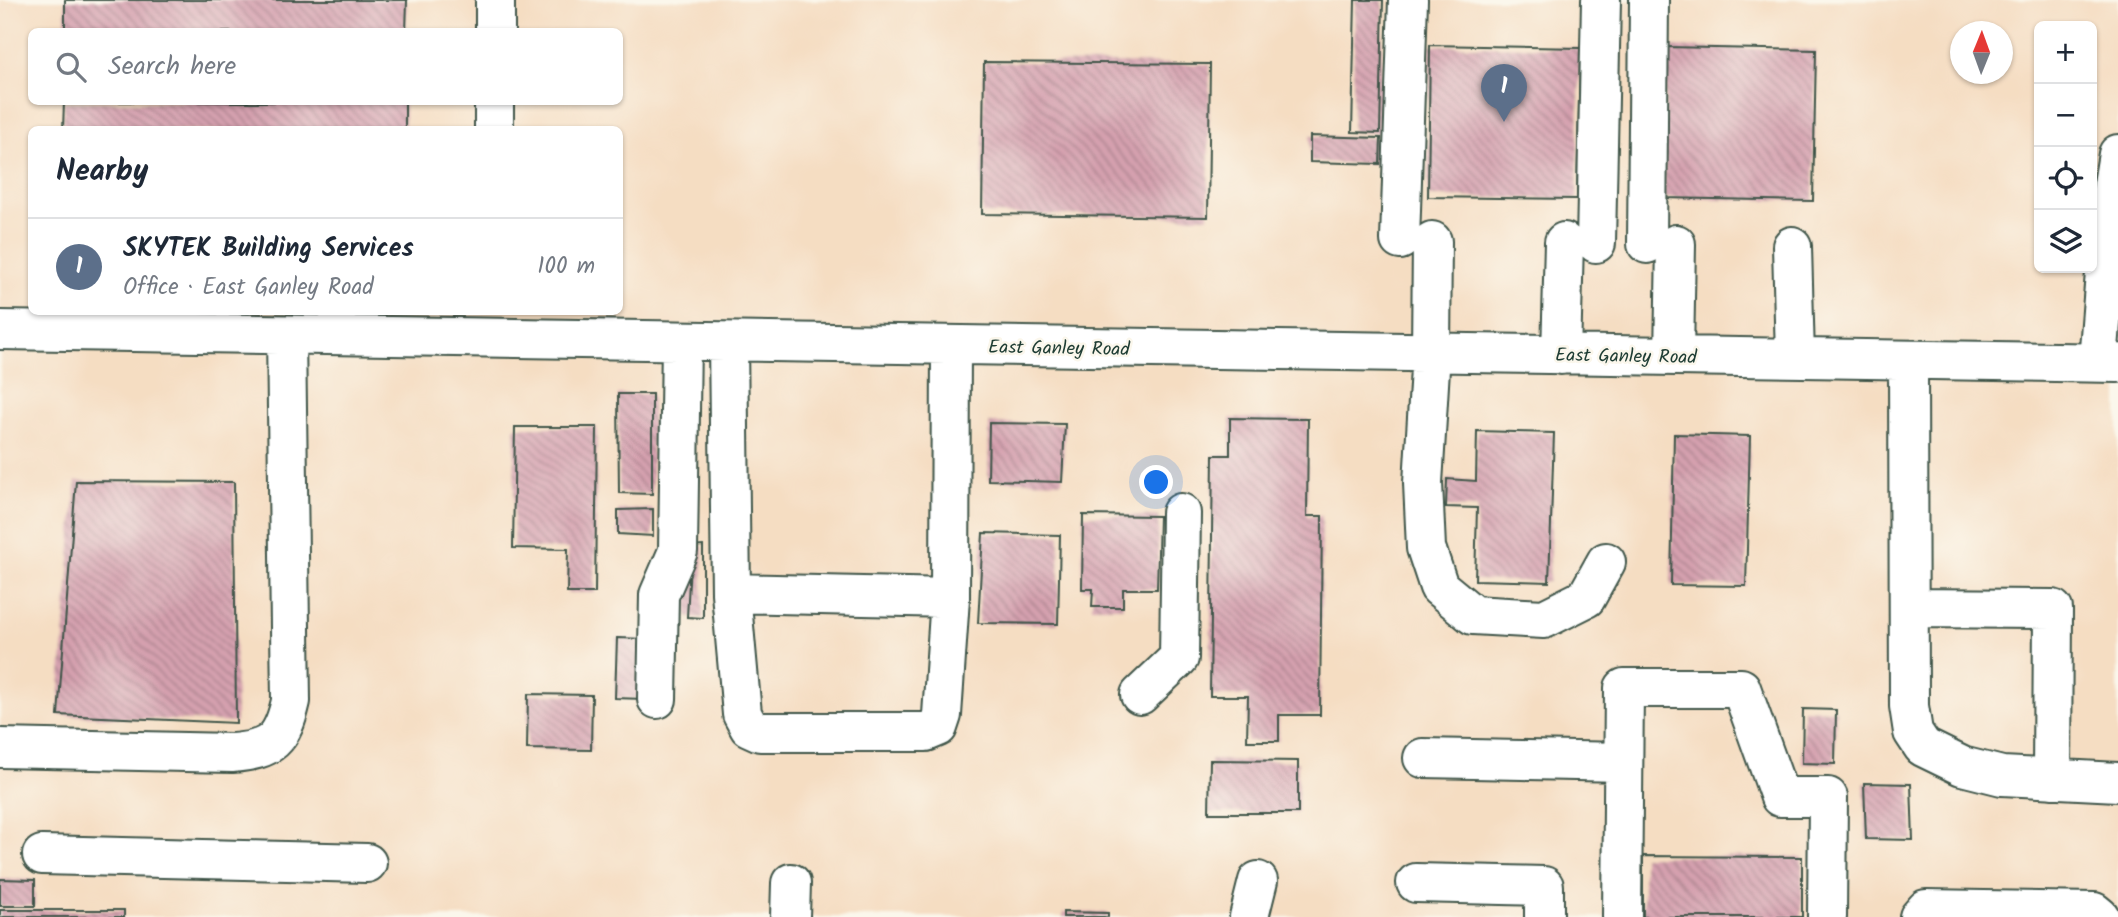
<!DOCTYPE html>
<meta charset="utf-8">
<style>
:root{--surface:#fff;--page:#f2f2f3;--text:#1f2937;--muted:#747a83;--line:#e0e1e3;--accent:#ea580c}
body{margin:0;font-family:Kalam,sans-serif;background:var(--page);color:var(--text)}
.controls{position:absolute;right:21px;top:21px;display:grid;overflow:hidden;border-radius:10px;box-shadow:0 2px 5px #0004}
.controls button{width:63px;height:63px;display:grid;place-items:center;padding:0;border:0;border-bottom:2px solid var(--line);background:var(--surface);color:var(--text);font:35px sans-serif}
.compass{position:absolute;left:1950px;top:21px;width:63px;height:63px;border-radius:50%;background:var(--surface);box-shadow:0 2px 5px #0004;rotate:1deg}
.you{position:absolute;left:1157px;top:483px;width:24px;height:24px;margin:-18px;border:5px solid #fff;border-radius:50%;background:#1a73e8;box-shadow:0 0 0 10px #1a73e833}
.badge{display:grid;place-items:center;width:46px;height:46px;border-radius:50%;background:var(--accent);color:#fff;font-size:23px;font-weight:700}
.pin{position:absolute;translate:-50% -58px;filter:drop-shadow(0 2px 4px #0008)}
.pin::after{content:'';position:absolute;top:37px;width:24px;height:21px;background:inherit;clip-path:polygon(0 0,100% 0,50% 100%)}
.list{margin:0;padding:0;list-style:none}
h2{display:flex;justify-content:space-between;align-items:center;height:91px;margin:0;padding:0 28px;font-size:30px}
h2 small{font-size:23px;font-weight:400;color:var(--muted)}
.list li{display:grid;grid-template-columns:46px 1fr auto;gap:21px;align-items:center;box-sizing:border-box;height:98px;padding:0 28px;border-top:2px solid var(--line)}
.list b{display:block;font-size:26px;white-space:nowrap}
.list p{margin:0;font-size:23px;white-space:nowrap;color:var(--muted)}
.list em{font-size:23px;font-style:normal;color:var(--muted)}
.icon{flex:none;width:38px;height:38px;fill:none;stroke:currentColor;stroke-width:2;stroke-linecap:round;stroke-linejoin:round}
.map{position:relative;flex:none;width:2118px;height:917px;overflow:hidden}
.search{position:absolute;background:var(--surface);box-shadow:0 2px 5px #0004;left:28px;top:28px;width:595px;height:77px;display:flex;align-items:center;gap:18px;box-sizing:border-box;padding:0 24px;border-radius:10px;color:var(--muted);font-size:26px}
.panel{position:absolute;background:var(--surface);box-shadow:0 2px 5px #0004;left:28px;top:126px;width:595px;height:189px;border-radius:10px}
.map>svg:first-child{display:block}
</style>
<div class="map">
<svg width="2118" height="917" viewBox="0 0 2118 917">
<defs>
<pattern id="building-back-hatch" width="6" height="6" patternUnits="userSpaceOnUse" patternTransform="scale(1.75)"><rect width="6" height="6" fill="#d5a0af"/><path d="M-1 5l2 2M0 0l6 6M5-1l2 2" fill="none" stroke="#ac848f"/></pattern>
</defs>
<rect width="100%" height="100%" fill="#fbf7ec"/>
<filter id="ink" filterUnits="userSpaceOnUse"><feTurbulence type="fractalNoise" baseFrequency=".0143" numOctaves="2"/><feDisplacementMap in="SourceGraphic" scale="14" xChannelSelector="R" yChannelSelector="G"/><feConvolveMatrix kernelMatrix="1 2 1 2 8 2 1 2 1" color-interpolation-filters="sRGB"/></filter>
<filter id="wash" filterUnits="userSpaceOnUse"><feTurbulence type="fractalNoise" baseFrequency=".00686" numOctaves="4" result="noise"/><feDisplacementMap in="SourceGraphic" scale="28" xChannelSelector="R" yChannelSelector="G"/><feGaussianBlur stdDeviation="1.57" result="paint"/><feColorMatrix in="noise" values="0 0 0 0 0 0 0 0 0 0 0 0 0 0 0 0 0 1.4 0 .05"/><feComposite in="paint" operator="in"/></filter>
<g filter="url(#wash)">
<rect width="100%" height="100%" fill="#f5ddc2"/>
<g id="blocks">
<!-- building -->
<path fill="url(#building-back-hatch)" d="M65,0h342l-1,32h-341z
M1355,0h28l-3,133 -28,-1z
M1430,45l150,3 -3,151 -149,-2z
M1666,47l150,3 -3,151 -149,-3z
M984,62l226,2 -2,153 -226,-3z
M64,102h341v28h-342z
M1310,136l71,2 -1,26 -70,-2z
M618,394h34v100l-33,-1z
M1230,418l78,1 -1,97h15l-2,199h-41v26h-32l1,-45h-38l3,-241h17z
M989,423l76,1 -3,58 -74,-2z
M515,427h82l-2,166h-28l1,-44 -55,-1z
M1477,431l77,2 -5,149 -74,-2 2,-72 -31,-1 1,-28 29,2z
M1674,434l76,2 -4,150 -75,-1z
M76,481l158,1 2,241 -178,-8z
M653,509v27l-35,-2v-24z
M1083,515l76,1 -2,73h-34v18h-31l1,-18h-11z
M983,533l77,2 -2,89 -80,-1z
M703,546v72l-16,-1 4,-70z
M617,638l29,1 -2,60 -29,-1z
M528,694l64,1 -1,55 -64,-1z
M1803,709l33,1 -1,54 -33,-1z
M1210,760l88,1v52h-89z
M1864,783l47,1 2,56 -47,-1z
M1643,856l159,1v60h-159z
M0,879l35,1v26h-35z
M0,910h124v7h-124z
M1063,912l45,1v4h-45z"/>
</g>
</g>
<g filter="url(#ink)">
<use href="#blocks" fill-opacity="0" stroke="#3f5549" stroke-width="2"/>
<g fill="none" stroke-linecap="round" stroke-linejoin="round">
<!-- minor casing -->
<g stroke="#3f5549" stroke-width="42">
<path id="minor" d="M495,32v-32
M494,130v-28
M1400,240l8,-240
M1432,241l-1,111 -8,131 3,65 13,39 34,28 71,4 42,-21 20,-36
M1596,243l5,-243
M1647,244l2,-244
M1792,246l3,112
M0,330l2118,33
M728,342l3,251 219,5 1,-253
M1561,355l3,-113
M1674,356l2,-112
M1908,360l1,346 4,26 10,15 39,19 40,10 116,6
M2098,362l13,-166 7,-42
M731,593l11,121 7,13 11,5h166l12,-5 4,-12 8,-117
M1909,608l144,1 -1,170
M1140,695l39,-37 2,-145
M657,699l2,-104 19,-44 3,-210
M0,748l232,5c40,-3 50,-13 59,-52l-5,-366
M1423,758l200,4
M42,855l325,8
M1416,883l128,3v31
M790,917l1,-34
M1249,917l9,-36
M1622,917l2,-229h117l39,109h48l-1,120
M1919,917l7,-8 168,3 6,5"/>
</g>
<!-- minor -->
<use href="#minor" stroke="#fff" stroke-width="38"/>
</g>
</g>
<g text-anchor="middle" stroke-width="5" stroke-linejoin="round" paint-order="stroke">
<!-- street labels -->
<g font-size="19" fill="#1f3d34" stroke="#fbf7ec">
<text transform="translate(1059 347) rotate(1)" y="7">East Ganley Road</text>
<text transform="translate(1626 355) rotate(1)" y="7">East Ganley Road</text>
</g>
</g>
</svg>
<div class="controls">
<button>+</button>
<button>−</button>
<button><svg class="icon" aria-label="locate" viewBox="0 0 24 24"><circle cx="12" cy="12" r="6"/><path d="M12 2v4M12 18v4M2 12h4M18 12h4"/></svg></button>
<button><svg class="icon" aria-label="layers" viewBox="0 0 24 24"><path d="M12 4l9 5-9 5-9-5zM3 14l9 5 9-5"/></svg></button>
</div>
<svg class="compass" viewBox="-18 -18 36 36"><path d="M0-13l5 13h-10z" fill="#e53935"/><path d="M0 13l5-13h-10z" fill="#747a83"/></svg>
<div class="you"></div>
<div class="pin badge" style="left:1504px;top:122px;background:#5c6f8a">1</div>
<div class="search"><svg class="icon" aria-label="search" viewBox="0 0 24 24"><circle cx="10" cy="10" r="6"/><path d="M15 15l6 6"/></svg>Search here</div>
<section class="panel">
<h2>Nearby<small></small></h2>
<ul class="list">
<li><span class="badge" style="background:#5c6f8a">1</span><div><b>SKYTEK Building Services</b><p>Office · East Ganley Road</p></div><em>100 m</em></li>
</ul>
</section>
</div>
